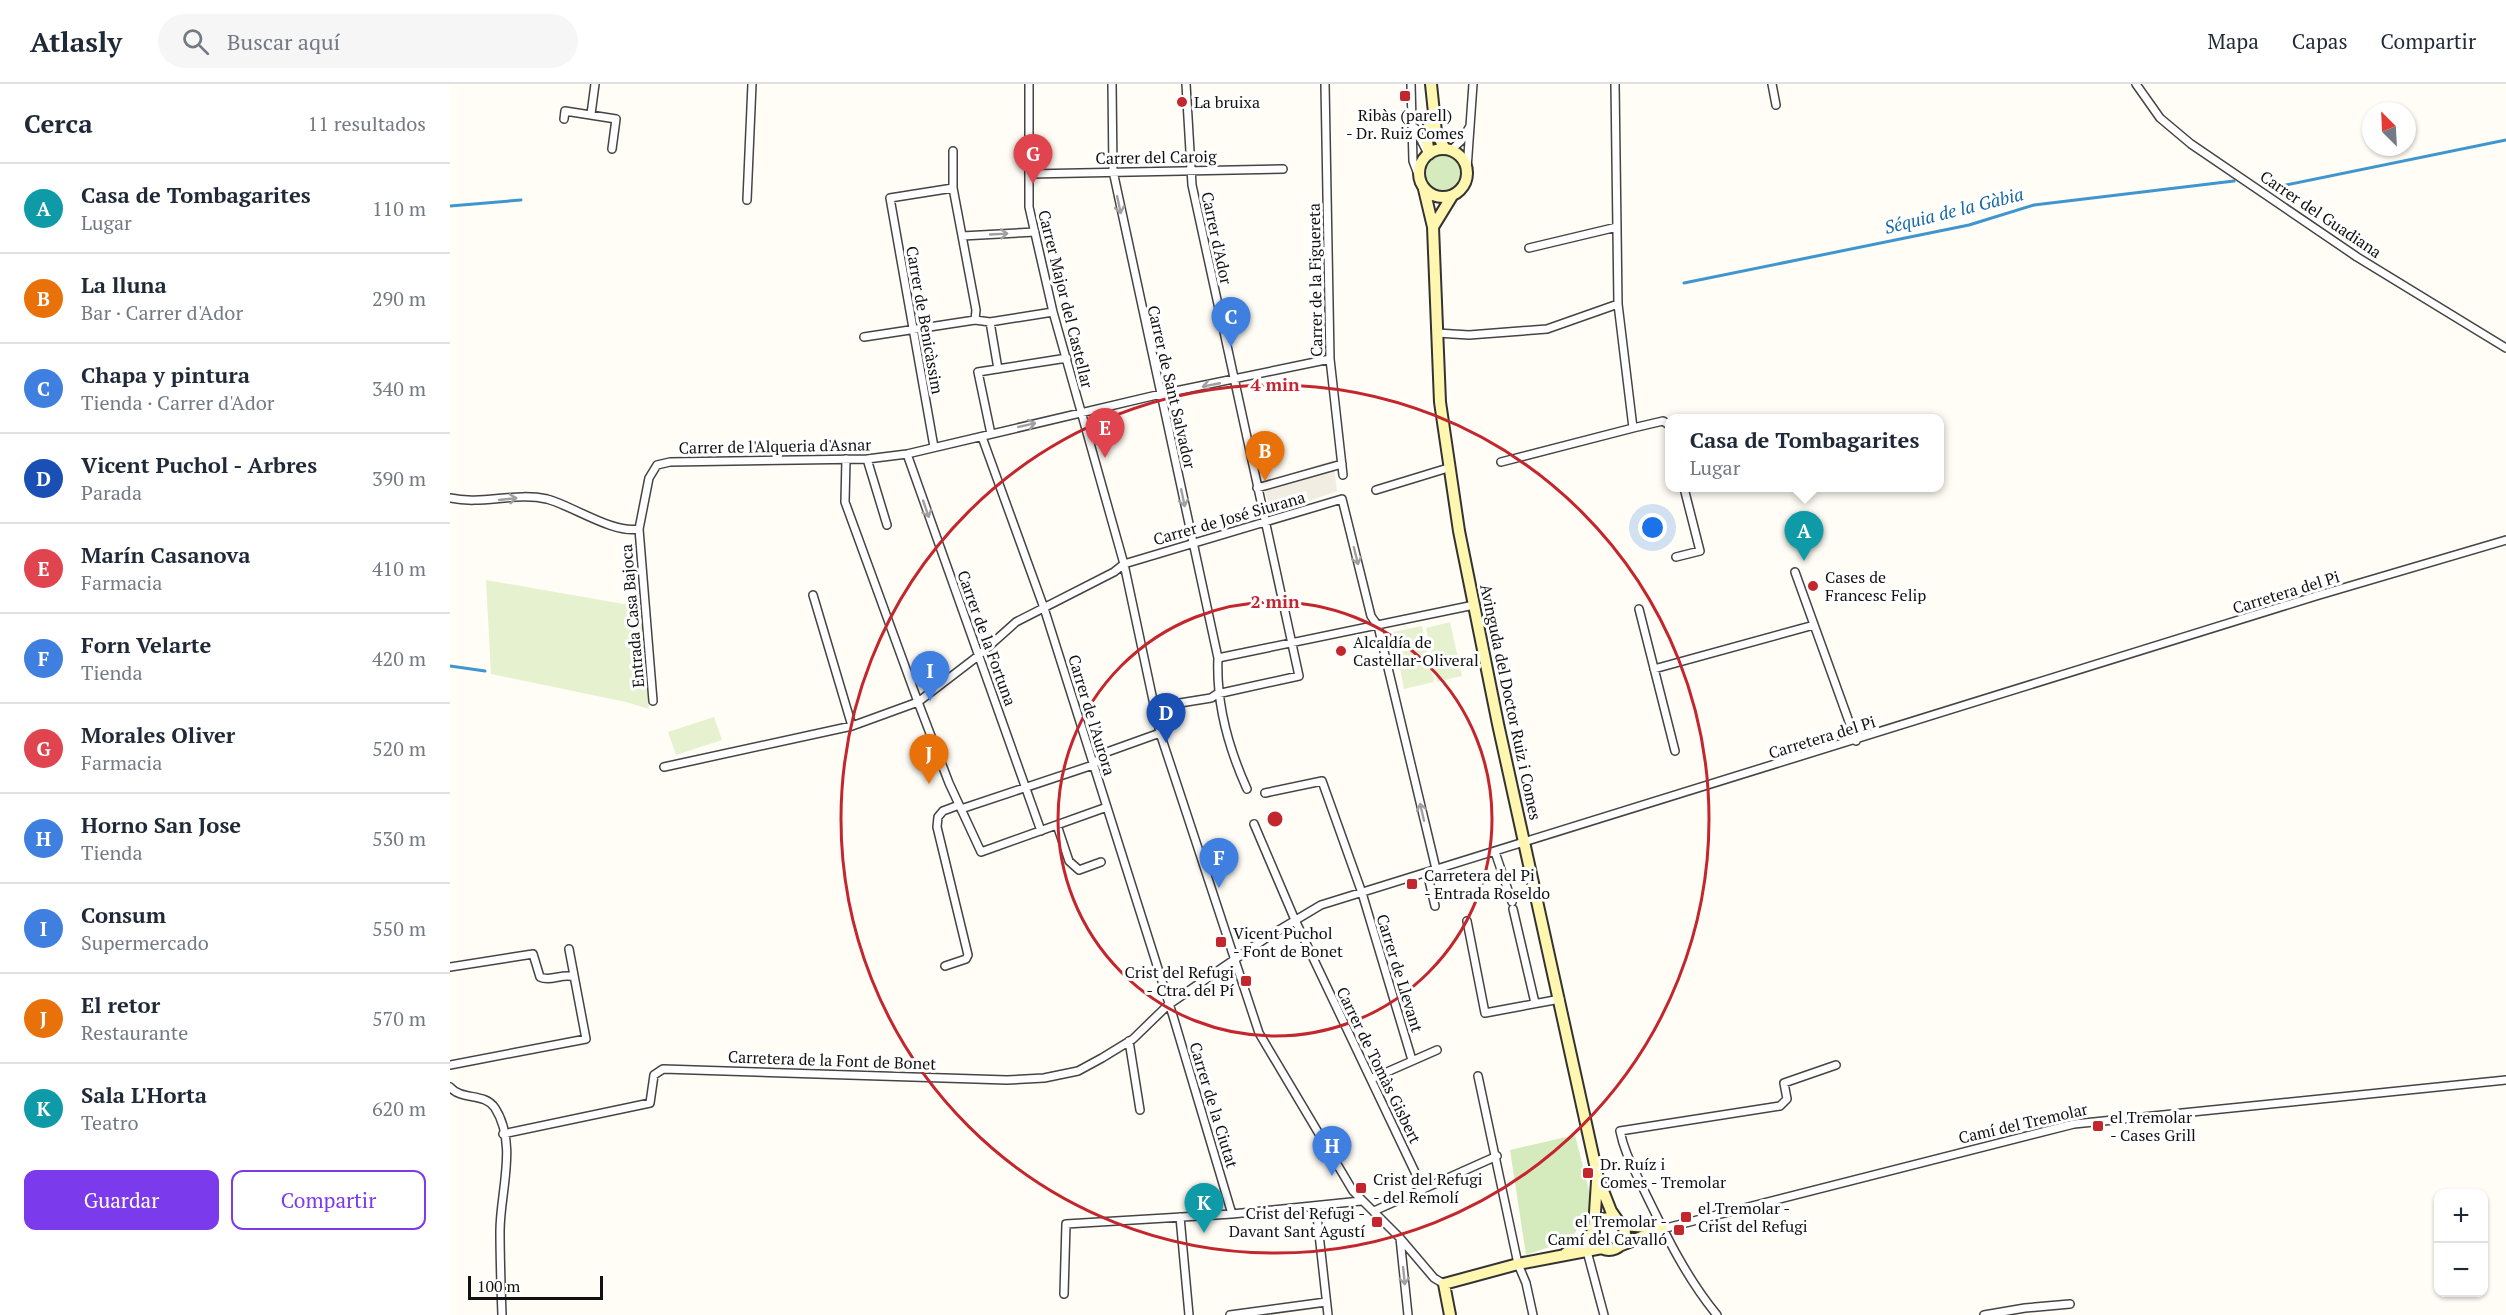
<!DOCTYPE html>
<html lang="es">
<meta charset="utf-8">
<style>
:root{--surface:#fff;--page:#f6f6f7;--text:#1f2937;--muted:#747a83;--line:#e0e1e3;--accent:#7c3aed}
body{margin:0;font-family:"PT Serif",serif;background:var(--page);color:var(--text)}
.controls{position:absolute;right:18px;bottom:18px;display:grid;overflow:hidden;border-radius:12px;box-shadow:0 2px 4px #0004}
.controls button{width:54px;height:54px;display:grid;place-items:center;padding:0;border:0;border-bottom:2px solid var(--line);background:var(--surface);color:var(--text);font:30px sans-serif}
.compass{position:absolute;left:1912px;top:18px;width:54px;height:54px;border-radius:50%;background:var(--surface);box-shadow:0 2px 4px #0004;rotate:336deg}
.scale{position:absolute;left:18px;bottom:15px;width:135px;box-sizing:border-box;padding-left:6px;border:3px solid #111;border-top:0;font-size:16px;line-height:21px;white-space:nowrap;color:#111;-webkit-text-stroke:4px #fff;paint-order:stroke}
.you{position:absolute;left:1203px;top:444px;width:21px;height:21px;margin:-15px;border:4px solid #fff;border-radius:50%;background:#1a73e8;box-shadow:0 0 0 9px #1a73e833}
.badge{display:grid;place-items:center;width:39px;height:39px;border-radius:50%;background:var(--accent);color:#fff;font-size:20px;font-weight:700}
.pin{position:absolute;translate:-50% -50px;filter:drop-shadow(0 2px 3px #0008)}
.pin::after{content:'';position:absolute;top:32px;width:21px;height:18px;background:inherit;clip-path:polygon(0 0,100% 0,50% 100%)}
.popup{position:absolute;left:1215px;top:330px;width:279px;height:78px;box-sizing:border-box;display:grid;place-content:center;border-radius:12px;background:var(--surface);filter:drop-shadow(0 2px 4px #0005);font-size:20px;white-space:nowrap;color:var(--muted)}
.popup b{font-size:22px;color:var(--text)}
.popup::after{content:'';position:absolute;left:50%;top:100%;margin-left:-12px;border:12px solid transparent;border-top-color:var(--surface)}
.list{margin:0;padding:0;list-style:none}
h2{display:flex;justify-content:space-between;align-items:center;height:78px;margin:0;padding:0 24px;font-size:26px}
h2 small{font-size:20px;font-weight:400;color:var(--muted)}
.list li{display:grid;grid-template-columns:39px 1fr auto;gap:18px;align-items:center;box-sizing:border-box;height:90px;padding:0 24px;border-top:2px solid var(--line)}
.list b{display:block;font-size:22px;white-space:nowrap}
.list p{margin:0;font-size:20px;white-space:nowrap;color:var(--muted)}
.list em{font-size:20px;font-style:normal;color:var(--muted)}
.actions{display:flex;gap:12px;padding:18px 24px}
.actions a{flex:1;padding:14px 0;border:2px solid var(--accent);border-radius:12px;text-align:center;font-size:21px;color:var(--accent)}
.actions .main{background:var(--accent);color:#fff}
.icon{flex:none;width:33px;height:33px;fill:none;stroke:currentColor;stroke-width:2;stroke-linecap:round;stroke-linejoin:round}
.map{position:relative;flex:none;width:2056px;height:1231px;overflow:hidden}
header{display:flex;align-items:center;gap:36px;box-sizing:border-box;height:84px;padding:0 30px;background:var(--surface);border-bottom:2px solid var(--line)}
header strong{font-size:28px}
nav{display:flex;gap:33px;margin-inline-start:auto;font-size:21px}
.search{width:420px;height:54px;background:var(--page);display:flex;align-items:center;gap:15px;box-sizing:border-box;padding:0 21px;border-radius:33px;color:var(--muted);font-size:22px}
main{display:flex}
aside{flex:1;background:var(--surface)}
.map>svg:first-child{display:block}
</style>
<header>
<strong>Atlasly</strong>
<div class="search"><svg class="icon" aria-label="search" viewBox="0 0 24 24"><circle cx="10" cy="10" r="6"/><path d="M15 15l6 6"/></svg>Buscar aquí</div>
<nav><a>Mapa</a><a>Capas</a><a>Compartir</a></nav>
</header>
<main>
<aside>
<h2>Cerca<small>11 resultados</small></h2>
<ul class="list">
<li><span class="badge" style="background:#0f9aa8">A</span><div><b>Casa de Tombagarites</b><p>Lugar</p></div><em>110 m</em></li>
<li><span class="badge" style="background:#e8710a">B</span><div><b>La lluna</b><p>Bar · Carrer d'Ador</p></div><em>290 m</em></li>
<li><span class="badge" style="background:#3f7fe0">C</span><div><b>Chapa y pintura</b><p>Tienda · Carrer d'Ador</p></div><em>340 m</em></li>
<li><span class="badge" style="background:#1a4fb4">D</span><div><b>Vicent Puchol - Arbres</b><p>Parada</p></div><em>390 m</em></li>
<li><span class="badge" style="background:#e0444e">E</span><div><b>Marín Casanova</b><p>Farmacia</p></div><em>410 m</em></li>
<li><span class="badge" style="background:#3f7fe0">F</span><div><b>Forn Velarte</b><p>Tienda</p></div><em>420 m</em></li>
<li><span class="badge" style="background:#e0444e">G</span><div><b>Morales Oliver</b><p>Farmacia</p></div><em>520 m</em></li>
<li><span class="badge" style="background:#3f7fe0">H</span><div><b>Horno San Jose</b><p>Tienda</p></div><em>530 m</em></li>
<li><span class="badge" style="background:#3f7fe0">I</span><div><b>Consum</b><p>Supermercado</p></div><em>550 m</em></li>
<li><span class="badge" style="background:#e8710a">J</span><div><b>El retor</b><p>Restaurante</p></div><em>570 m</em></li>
<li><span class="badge" style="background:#0f9aa8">K</span><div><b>Sala L'Horta</b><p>Teatro</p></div><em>620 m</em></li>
</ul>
<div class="actions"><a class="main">Guardar</a><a>Compartir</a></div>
</aside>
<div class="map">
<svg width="2056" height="1231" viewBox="0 0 2056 1231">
<rect width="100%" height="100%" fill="#fffdf5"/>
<!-- green -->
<path fill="#d5ebbd" d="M974 89a18 18 0 1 1 36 0a18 18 0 1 1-36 0Z
M1125,1051l18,71 -23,34 -44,15 -16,-105z"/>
<!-- pitch -->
<path fill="#e6f2cf" d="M36,496l155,27 8,102 -23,-7 -135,-28z
M1000,538l12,54 -25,6 -11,-54z
M972,542l12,56 -30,7 -11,-57z
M264,633l8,23 -46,15 -8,-23z"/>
<!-- plaza -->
<path fill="#f1ede2" d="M883,376l4,31 -28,10 -3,-10 -18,5 3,11 -19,6 -10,-29z"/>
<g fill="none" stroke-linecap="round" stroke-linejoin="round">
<!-- stream -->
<path stroke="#3f96cf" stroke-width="3" d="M1826,103l230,-47
M0,122l71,-6
M1234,199l285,-58 65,-20 200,-24
M0,582l35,5"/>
<!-- street casing -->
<g stroke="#444" stroke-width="10">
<path id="street" d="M579,0v123l24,105 71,252 36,169 99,300 94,158 47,47 34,40 10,6
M662,0l1,87 105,487c-2,46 10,89 29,131
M875,0l5,275 13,116
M961,0l2,77 6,16
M1322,0l4,21
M1686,0l24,34 31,26 166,113 149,91
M141,30l4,-30
M114,35l1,-8 51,8 -4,30
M965,44l11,22
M1001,66l10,-9 9,-15
M503,67v37l23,122 -1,10
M1017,85l6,-85
M579,90l254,-5
M297,116l5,-116
M512,152l73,-4
M1079,164l88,-21
M540,238l8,47
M987,249l32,2 78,-6 71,-25
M414,253l111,-17 15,2 63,-10
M1183,344l30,-7 6,4
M541,350l-13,-62 89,-14
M532,353l62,171 129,408 59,198
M484,363l-44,-249 63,-10
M457,370l134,377
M396,375l-1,43 73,200 31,81 32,69 126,-45
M417,375l20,66
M1051,378l132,-34 -15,-124 -3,-220
M807,404l85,-24
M926,406l72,-22
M0,414c32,7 65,-6 97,1 26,7 66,35 92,30
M1226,473l24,-6 -16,-63
M1345,488l61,169
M363,511l39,131
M1189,525l36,142
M768,574l256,-53
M1204,585l160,-44
M203,617l-14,-172 10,-51 8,-13 13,-3 197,-3 40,-5 254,-60 169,-35
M705,623l56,-9 6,-4 82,-18 -107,-491 -6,-101
M214,683l188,-41 66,-24 60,-46 38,-34 98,-50 10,-8 218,-65 29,117 7,10 58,243
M815,709l57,-12 40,112 50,167
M511,725l132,-44 14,-13 53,-19
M804,740l41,96 128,269
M607,741l12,36 10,9 22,-8
M1045,768l17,50
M977,788l8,34
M1063,825l22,94
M1017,837l18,92 75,-14
M495,882l21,-7 2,-4 -31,-128 1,-10 5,-6 16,-6
M0,883l83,-13 7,23c10,5 23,-4 34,0
M679,957l11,69
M0,981l136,-26 -17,-90
M1028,992l40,188 8,19 7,32
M921,995l66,-29
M0,1003c12,14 34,5 45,21 23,36 5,84 5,123 0,28 1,56 2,84
M53,1050l147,-31 4,-28 9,-6 344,11 37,-2 34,-7 24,-13 31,-19 35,-34 101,-69 52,-31 995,-309 190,-56
M866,1123l12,108
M924,1127l123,-55
M730,1133l9,98
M1212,1145l412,-105 432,-44
M950,1154l8,77
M1134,1156l20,75
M614,1210l2,-70 166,-10 129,-13
M780,1231l96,-13
M1267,1231c-33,-40 -54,-86 -77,-133 -8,-17 -16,-31 -20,-51l160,-25 7,-7 -3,-16 52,-18
M1534,1231l41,-7 45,-4"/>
</g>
<!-- secondary casing -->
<g stroke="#333" stroke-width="14">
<path id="secondary" d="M981,0l5,48 9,17
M969 89a24 24 0 1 1 48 0a24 24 0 1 1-48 0Z
M979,70l-2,-13 3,-25
M974,105l9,38 7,175 19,129 39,193 100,454 13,33 7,10
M983,143l19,-31
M1143 1150a16 16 0 1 1 32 0a16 16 0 1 1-32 0Z
M1172,1141l39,3
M1144,1144l3,-47
M1169,1162l43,-17
M1115,1170l29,-22
M1000,1231l-6,-31 74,-20 84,-16"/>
</g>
<!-- street -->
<use href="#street" stroke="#fff" stroke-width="7"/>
<!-- secondary -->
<use href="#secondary" stroke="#fff6b0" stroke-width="10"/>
</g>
<!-- one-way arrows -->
<defs><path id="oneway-shaft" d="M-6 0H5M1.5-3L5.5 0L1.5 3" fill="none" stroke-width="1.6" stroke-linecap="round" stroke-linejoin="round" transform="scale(1.5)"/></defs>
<g stroke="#a0a0a0">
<use href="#oneway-shaft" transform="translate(669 121) rotate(78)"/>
<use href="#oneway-shaft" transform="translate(549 150) rotate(-3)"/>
<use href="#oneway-shaft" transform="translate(761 301) rotate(169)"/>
<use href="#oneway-shaft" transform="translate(577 341) rotate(-13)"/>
<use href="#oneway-shaft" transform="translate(733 414) rotate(78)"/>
<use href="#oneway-shaft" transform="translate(58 415) rotate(-6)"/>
<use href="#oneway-shaft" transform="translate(476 425) rotate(71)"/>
<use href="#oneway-shaft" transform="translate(906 472) rotate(76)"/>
<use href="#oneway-shaft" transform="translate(972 728) rotate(-103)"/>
<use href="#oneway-shaft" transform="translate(954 1192) rotate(84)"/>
</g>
<!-- distance rings -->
<g fill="none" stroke="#c4262e" stroke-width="3">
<circle cx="825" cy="735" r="217"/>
<circle cx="825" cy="735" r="434"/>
</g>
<!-- markers -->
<g fill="#c4262e" stroke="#fff" stroke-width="2">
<rect x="949" y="6" width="12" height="12" rx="3"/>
<circle cx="732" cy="18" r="6"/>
<circle cx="1363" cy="502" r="6"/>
<circle cx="891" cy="567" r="6"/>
<rect x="956" y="794" width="12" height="12" rx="3"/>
<rect x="765" y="852" width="12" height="12" rx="3"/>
<rect x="790" y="891" width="12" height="12" rx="3"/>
<rect x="1642" y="1036" width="12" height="12" rx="3"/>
<rect x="1132" y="1083" width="12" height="12" rx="3"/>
<rect x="905" y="1098" width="12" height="12" rx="3"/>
<rect x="1230" y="1127" width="12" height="12" rx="3"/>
<rect x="921" y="1132" width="12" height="12" rx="3"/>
<rect x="1223" y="1140" width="12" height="12" rx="3"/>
</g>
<g text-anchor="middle" stroke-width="6" stroke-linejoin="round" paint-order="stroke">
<!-- poi labels -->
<g font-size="16" fill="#111" stroke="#fff" text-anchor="start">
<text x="744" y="24">La bruixa</text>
<text x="955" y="37" text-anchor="middle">Ribàs (parell)<tspan x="955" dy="18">- Dr. Ruiz Comes</tspan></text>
<text x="1375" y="499">Cases de<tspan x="1375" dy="18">Francesc Felip</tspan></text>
<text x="903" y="564">Alcaldía de<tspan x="903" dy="18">Castellar-Oliveral</tspan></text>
<text x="974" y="797">Carretera del Pi<tspan x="974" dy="18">- Entrada Roseldo</tspan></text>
<text x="783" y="855">Vicent Puchol<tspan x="783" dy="18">- Font de Bonet</tspan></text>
<text x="784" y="894" text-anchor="end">Crist del Refugi<tspan x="784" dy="18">- Ctra. del Pí</tspan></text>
<text x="1660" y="1039">el Tremolar<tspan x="1660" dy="18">- Cases Grill</tspan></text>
<text x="1150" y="1086">Dr. Ruíz i<tspan x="1150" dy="18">Comes - Tremolar</tspan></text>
<text x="923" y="1101">Crist del Refugi<tspan x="923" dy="18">- del Remolí</tspan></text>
<text x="1248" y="1130">el Tremolar -<tspan x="1248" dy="18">Crist del Refugi</tspan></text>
<text x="915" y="1135" text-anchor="end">Crist del Refugi -<tspan x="915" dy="18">Davant Sant Agustí</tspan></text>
<text x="1217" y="1143" text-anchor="end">el Tremolar -<tspan x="1217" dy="18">Camí del Cavalló</tspan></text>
</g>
<!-- street labels -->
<g font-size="16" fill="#111" stroke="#fff">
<text transform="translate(706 73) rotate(-1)" y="6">Carrer del Caroig</text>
<text transform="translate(1871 130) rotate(34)" y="6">Carrer del Guadiana</text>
<text transform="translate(767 154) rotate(78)" y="6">Carrer d'Ador</text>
<text transform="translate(865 196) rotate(-91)" y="6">Carrer de la Figuereta</text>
<text transform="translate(616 215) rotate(76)" y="6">Carrer Major del Castellar</text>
<text transform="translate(475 236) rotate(80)" y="6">Carrer de Benicàssim</text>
<text transform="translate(722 303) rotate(77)" y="6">Carrer de Sant Salvador</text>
<text transform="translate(325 362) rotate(-1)" y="6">Carrer de l'Alqueria d'Asnar</text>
<text transform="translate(779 434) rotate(-16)" y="6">Carrer de José Siurana</text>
<text transform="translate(1836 508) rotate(-17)" y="6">Carretera del Pi</text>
<text transform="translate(182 532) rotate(-95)" y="6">Entrada Casa Bajoca</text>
<text transform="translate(537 554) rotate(70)" y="6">Carrer de la Fortuna</text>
<text transform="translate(1061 618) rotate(78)" y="6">Avinguda del Doctor Ruiz i Comes</text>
<text transform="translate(642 631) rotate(73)" y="6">Carrer de l'Aurora</text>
<text transform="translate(1372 653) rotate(-17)" y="6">Carretera del Pi</text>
<text transform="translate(950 889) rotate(73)" y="6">Carrer de Llevant</text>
<text transform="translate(382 976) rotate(2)" y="6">Carretera de la Font de Bonet</text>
<text transform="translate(929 981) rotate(64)" y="6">Carrer de Tomàs Gisbert</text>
<text transform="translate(764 1021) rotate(73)" y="6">Carrer de la Ciutat</text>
<text transform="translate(1573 1039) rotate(-13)" y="6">Camí del Tremolar</text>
</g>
<!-- water labels -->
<g font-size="18" font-style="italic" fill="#1768a6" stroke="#fff">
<text transform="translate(1504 127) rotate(-14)" y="6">Séquia de la Gàbia</text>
</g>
</g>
<circle cx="825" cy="735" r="9" fill="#c4262e" stroke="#fff" stroke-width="3"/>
<g font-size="18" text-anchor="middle" font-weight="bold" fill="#c4262e" stroke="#fff" stroke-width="6" stroke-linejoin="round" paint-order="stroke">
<text x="825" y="307">4 min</text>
<text x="825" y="524">2 min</text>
</g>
</svg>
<div class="controls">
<button>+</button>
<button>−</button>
</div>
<svg class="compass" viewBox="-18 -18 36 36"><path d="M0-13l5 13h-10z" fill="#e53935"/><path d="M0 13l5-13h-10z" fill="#747a83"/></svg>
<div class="scale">100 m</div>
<div class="you"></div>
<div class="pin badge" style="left:1354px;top:477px;background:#0f9aa8">A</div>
<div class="popup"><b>Casa de Tombagarites</b>Lugar</div>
<div class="pin badge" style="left:815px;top:397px;background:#e8710a">B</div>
<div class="pin badge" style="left:781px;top:263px;background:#3f7fe0">C</div>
<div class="pin badge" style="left:716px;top:659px;background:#1a4fb4">D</div>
<div class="pin badge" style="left:655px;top:374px;background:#e0444e">E</div>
<div class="pin badge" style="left:769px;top:804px;background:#3f7fe0">F</div>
<div class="pin badge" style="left:583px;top:100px;background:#e0444e">G</div>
<div class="pin badge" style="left:882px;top:1092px;background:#3f7fe0">H</div>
<div class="pin badge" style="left:480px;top:617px;background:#3f7fe0">I</div>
<div class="pin badge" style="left:479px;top:700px;background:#e8710a">J</div>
<div class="pin badge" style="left:754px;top:1149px;background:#0f9aa8">K</div>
</div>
</main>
